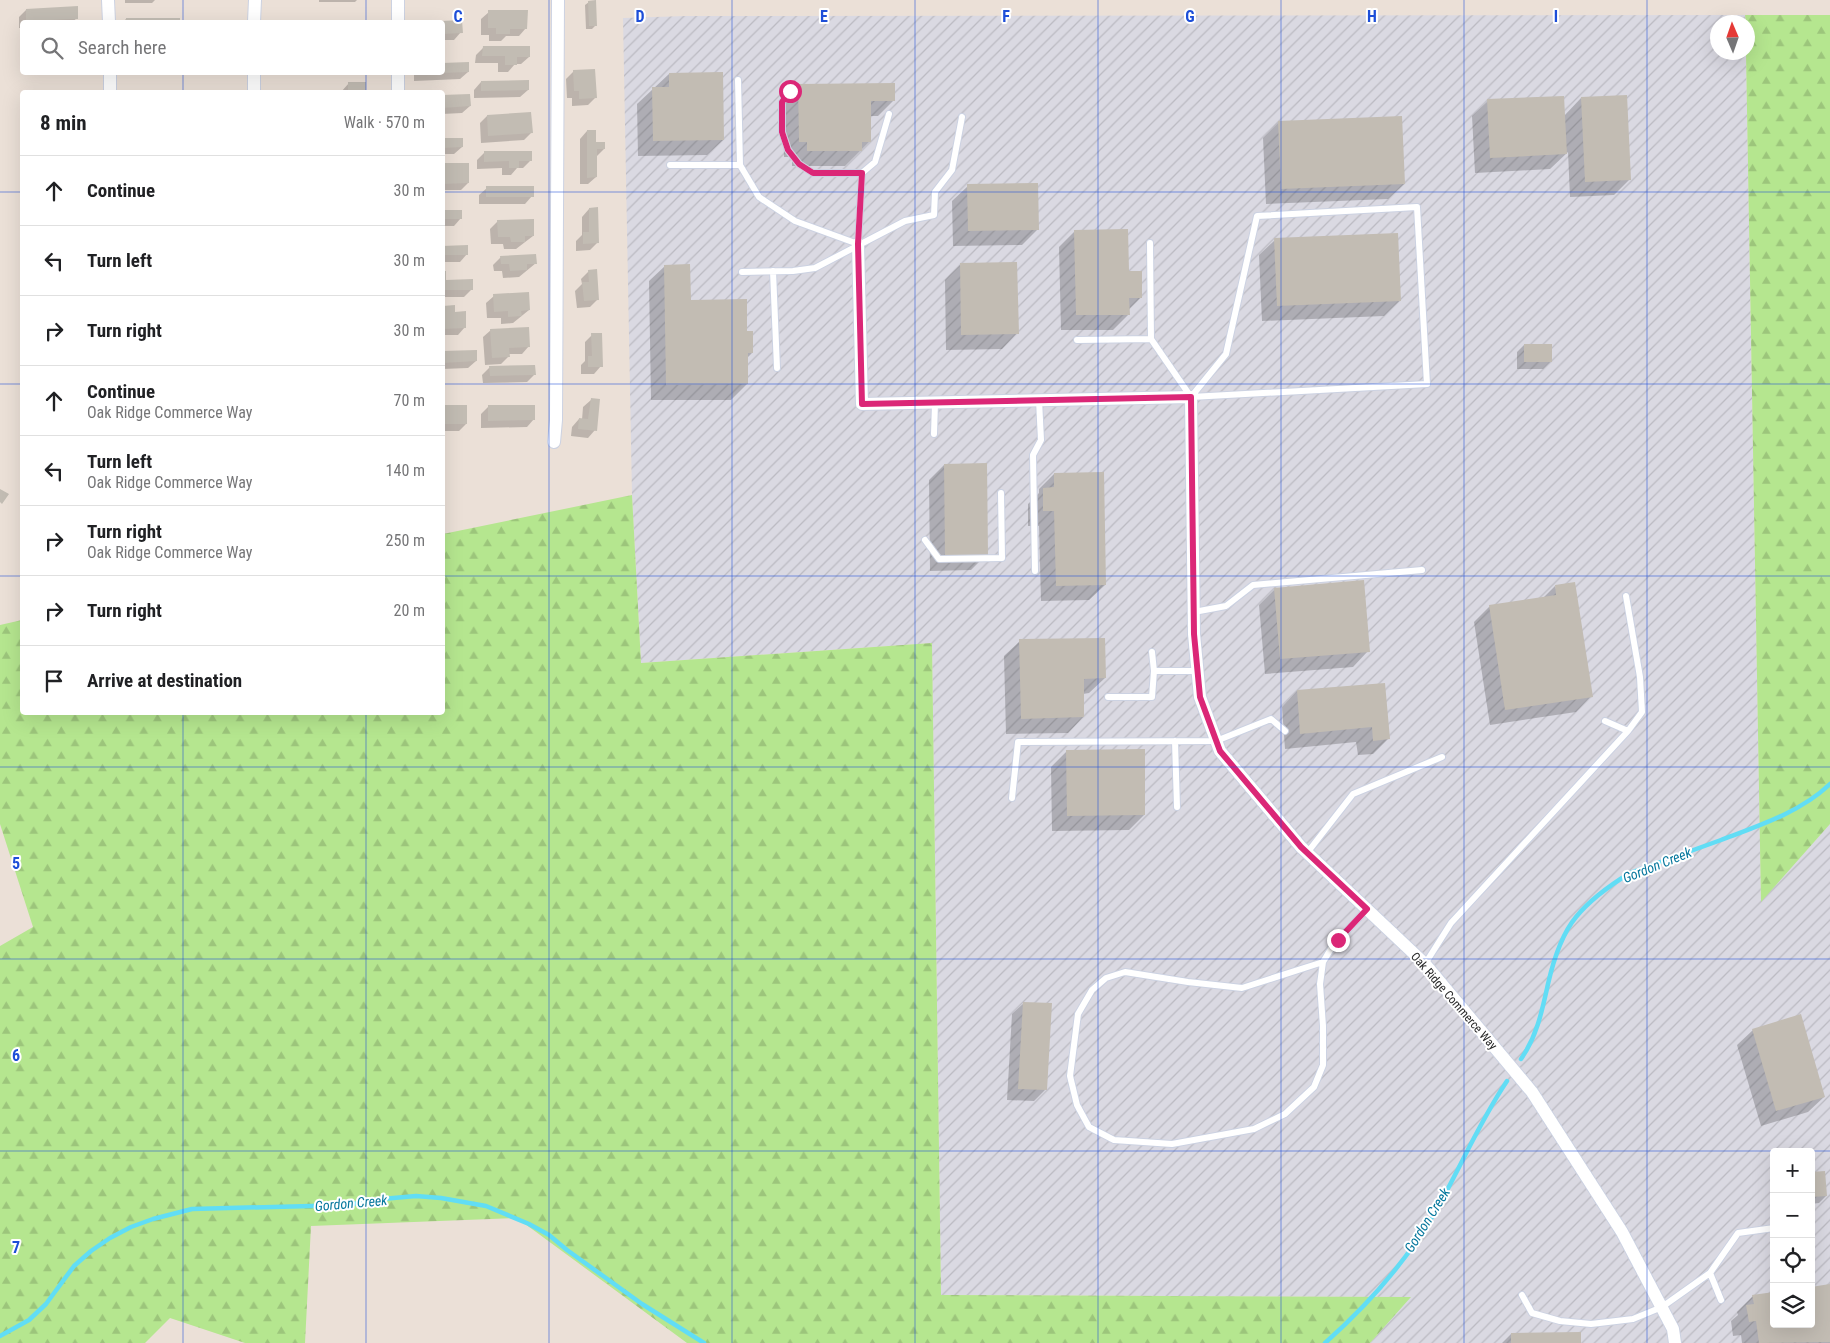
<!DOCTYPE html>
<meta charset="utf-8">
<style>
:root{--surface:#fff;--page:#f2f2f2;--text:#202124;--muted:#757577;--line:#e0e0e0}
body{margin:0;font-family:"Roboto Condensed",sans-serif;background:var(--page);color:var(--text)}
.controls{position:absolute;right:15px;bottom:15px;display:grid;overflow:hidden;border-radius:5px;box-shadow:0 5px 20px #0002}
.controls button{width:45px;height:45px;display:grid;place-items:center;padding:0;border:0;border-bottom:1px solid var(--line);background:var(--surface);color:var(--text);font:25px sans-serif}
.compass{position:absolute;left:1710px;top:15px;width:45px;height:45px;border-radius:50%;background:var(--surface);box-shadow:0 5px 20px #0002;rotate:358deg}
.stop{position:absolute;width:15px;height:15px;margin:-11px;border:4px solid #db2777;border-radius:50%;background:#fff}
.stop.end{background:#db2777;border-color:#fff;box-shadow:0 1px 5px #0008}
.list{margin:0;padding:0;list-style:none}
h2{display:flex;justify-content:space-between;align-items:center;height:65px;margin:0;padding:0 20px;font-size:21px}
h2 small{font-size:16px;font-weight:400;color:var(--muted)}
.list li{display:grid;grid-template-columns:32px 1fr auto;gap:15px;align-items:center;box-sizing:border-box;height:70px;padding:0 20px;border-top:1px solid var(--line)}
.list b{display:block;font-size:19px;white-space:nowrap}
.list p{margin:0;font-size:16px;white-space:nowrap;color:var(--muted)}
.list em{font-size:16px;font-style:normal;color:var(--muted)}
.icon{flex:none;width:28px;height:28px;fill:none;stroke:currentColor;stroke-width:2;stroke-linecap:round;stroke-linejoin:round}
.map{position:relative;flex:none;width:1830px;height:1343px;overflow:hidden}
.search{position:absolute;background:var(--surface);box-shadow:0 5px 20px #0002;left:20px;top:20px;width:425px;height:55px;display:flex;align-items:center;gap:12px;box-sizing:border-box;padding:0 18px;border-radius:5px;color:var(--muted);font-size:19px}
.panel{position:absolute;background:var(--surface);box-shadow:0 5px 20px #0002;left:20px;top:90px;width:425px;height:625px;border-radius:5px}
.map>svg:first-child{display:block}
</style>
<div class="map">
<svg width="1830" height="1343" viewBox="0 0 1830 1343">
<defs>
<pattern id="industrial-furrows" width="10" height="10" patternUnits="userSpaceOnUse" patternTransform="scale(1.25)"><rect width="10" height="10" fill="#dad9e2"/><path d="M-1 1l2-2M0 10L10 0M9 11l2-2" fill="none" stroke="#bbbac2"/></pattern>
<pattern id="forest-firs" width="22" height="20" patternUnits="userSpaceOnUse" patternTransform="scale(1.25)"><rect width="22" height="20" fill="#b5e68f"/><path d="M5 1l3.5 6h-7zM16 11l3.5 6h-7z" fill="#9cc57b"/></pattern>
</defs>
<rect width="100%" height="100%" fill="#ebe0d7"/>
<!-- industrial -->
<path fill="url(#industrial-furrows)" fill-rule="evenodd" d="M1745,15l1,7h-28v30l28,1 15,848 69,-77v519h-460l40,-46 -469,-2 -9,-652 -291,20 -9,-168 -9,-477 63,-2zM1774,1152h37v172h-37z"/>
<!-- forest -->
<path fill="url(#forest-firs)" d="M1745,15h85v809l-69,78 -15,-849 2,-1v-30h-2z
M632,495l9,168 291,-20 9,652 470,2 -41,46h-683l-170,-125 -206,8 -6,117h-60l-75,-25 -25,25h-145v-397l33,-19 -33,-103v-199l22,-5v92h420l1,-178z"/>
<!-- shadow -->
<path fill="#0003" d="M125,0h30l-3,3h-27z
M319,0h38l-2,2h-36z
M589,2l7,23 -4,4h-6l-1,-24z
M26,10l51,8 -5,4h-50v6h-3v-11z
M489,12l37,16 -7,8h-13l-5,5h-12v-6h-8v-16z
M126,19h52v3h-55z
M442,23l19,9 -7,8h-12z
M483,48l46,9 -8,7h-6l-7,8h-10v-9h-23l1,-8z
M574,71l21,27 -7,7 -16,1v-8h-5l-1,-19z
M124,72h26l-26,2z
M414,72h54l-8,7 -46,2z
M669,74l54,66 -16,15 -69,1 -1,-52z
M481,82l47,8 -8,7 -46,1v-8z
M349,83h16v9h-24z
M799,85l95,15 -16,16h-8v25l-25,25h-53v-9h-8l-1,-56z
M442,97l28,9 -8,7 -20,1z
M1581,98l48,82 -15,15 -44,2 -2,-45 -18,17 -75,4 -3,-57 16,-15 76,15z
M487,116l44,17 -7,7 -43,3 -1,-20z
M22,120v12h-2v-10z
M1279,122l125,62 -16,15 -122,5 -3,-66z
M587,131l8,12 9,6 -8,8v20l-8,7h-8v-45z
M442,140l20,7 -8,7h-12z
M484,153l46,8 -7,7h-6l-6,7h-9v-7l-25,1v-9z
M442,164l26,19 -7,7h-19z
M968,186l70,43 -16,16 -69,1 -1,-45z
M487,188l45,8 -7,8h-46v-9z
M589,209l8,34 -7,7 -14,1v-10l6,-6v-18z
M442,211l19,7 -7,8h-12z
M498,221l35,15 -17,13h-12l-1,-5h-12l-1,-15z
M1075,231l66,66 -13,13 1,4 -16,16h-52l-2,-83z
M1275,240l125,60 -16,16 -122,5 -3,-66z
M442,247l25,7 -7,8h-18z
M501,257l35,6 -17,14 -16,1 -1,-7h-8l-1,-6z
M960,265l57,68 -15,16 -56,1 -1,-70z
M665,266l25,35 56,31 6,21 -5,5v26l-16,16h-80l-2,-119z
M589,271l9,28 -8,8 -13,1 -2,-17 7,-7 -1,-5z
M442,272l3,9 27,8 -8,8h-22z
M494,296l35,14 -16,13 -12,1v-6h-14l-1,-15z
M444,307l10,6 11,14 -7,8h-16v-27z
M491,330l38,16 -7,8h-14v3l-7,7 -16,1 -2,-28z
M592,335l9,31 -7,8h-13v-9l4,-4v-19z
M1524,345l26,17 -7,7h-26v-17z
M442,353l34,8 -8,7 -26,1z
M490,367l44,8 -7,7 -44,1 -1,-8z
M591,400l4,30 -7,8 -17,-2 1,-9 7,-8 3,1 1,-13z
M442,406l24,18 -7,7h-17z
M488,407l46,12 -7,8 -46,1v-14z
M944,465l43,89 -16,16 -41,1 -1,-91z
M1054,474l51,111 -16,15 -48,1 -2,-75h-11v-22l11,-11v-4z
M1555,586l36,110 -15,16 -86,13 -16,-103 16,-16 53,-8z
M1275,589l93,62 -15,16 -88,7 -6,-69z
M1020,641l85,37 -16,15 -6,1v23l-15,16 -62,1 -2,-78z
M1384,684l5,54 -16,16 -15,1 -2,-13 -71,7 -3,-42 15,-16z
M1067,751l77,64 -15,15 -77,1 -1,-64z
M1024,1003l21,87 -11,11 -27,-1 5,-86z
M1753,1030l71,67 -16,15 -47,14 -24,-81z
M1811,1173l15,23 -7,7 -8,1z
M1830,1285v58h-88l-1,-8 -8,1 -2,-15 7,-6 -1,-3 16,-16 21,28h37z
M1511,1334l69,9h-78z"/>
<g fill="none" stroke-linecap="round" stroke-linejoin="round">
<!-- stream -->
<path stroke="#61ddf5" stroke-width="4.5" d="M1521,1059c16,-23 21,-48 27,-75 5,-22 14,-50 28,-67 13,-16 36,-33 54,-44 30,-11 60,-22 91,-33 37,-14 80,-28 109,-56
M0,1336l29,-16 17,-16 28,-38 17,-15 19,-13 21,-11 22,-8 39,-10 157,-4 22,-5 45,-4 25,2 45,8 43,18 20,11 18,15 75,54 62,39
M1325,1343c44,-39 85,-86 114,-138 23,-41 41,-84 68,-124"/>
</g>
<!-- building -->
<path fill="#c2bcb3" d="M596,0l1,26h-8l-1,-25z
M78,6v13l-52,2v-12z
M488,10h40l-1,19h-17v5h-14v-6h-8z
M126,18h54v4h-54z
M462,20l1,13 -21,1v-13z
M483,46h47v11h-13v8h-12v-9h-23z
M469,62v10l-27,1v-10z
M595,69l2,29 -18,1v-8h-5l-1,-21z
M723,72l1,68 -71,1 -1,-54h17v-14z
M529,80v10l-48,1v-10z
M348,82h18v10h-18z
M895,83v18h-24v41h-9v9h-55v-9h-8l-1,-58z
M470,94l1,12 -29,2v-13z
M1627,95l4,85 -46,2 -4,-85z
M1564,96l3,58 -77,4 -3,-59z
M531,112l2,21 -45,3 -1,-21z
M1402,116l3,68 -124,5 -3,-68z
M587,130h9v12h9v7h-8v28l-10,1z
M442,138h21v9l-21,1z
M484,151h48v10h-13v7h-10v-7l-25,1z
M442,163h27v20l-27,1z
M1038,183l1,47 -71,1 -1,-47z
M486,186h48v11h-48z
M598,207l1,36 -16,1v-12h6v-24z
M442,210h20v9h-20z
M534,219v17h-9v6h-14l-1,-5h-12l-1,-17z
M1128,229l1,42h13v27h-13l1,17h-54l-2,-85z
M1398,233l3,68 -124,5 -3,-68z
M468,245v10h-26v-9z
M536,254l1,10h-10v6l-17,1 -1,-7h-8l-1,-8z
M1017,262l2,72 -58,1 -1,-72z
M690,264l1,36 56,-1v32h6v22h-5v31l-82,1 -2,-120z
M597,269l2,31 -15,1 -2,-19h7l-1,-12z
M442,271h4v9l27,-1v11h-31z
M529,292l1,18 -9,1 1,5 -14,1v-6l-14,1 -1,-18z
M455,305v7l11,-1v17l-24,1 1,-23z
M529,327l1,20 -21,1 1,9 -18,1 -2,-29z
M591,333h11l1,34h-15v-11h4z
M1524,344h28v18h-28z
M477,350v11l-35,2v-12z
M535,365l1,10 -46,1 -1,-10z
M591,398l9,1 -3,32 -19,-2 1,-11 9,1z
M442,405h25v19h-25z
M488,405h47v15l-47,1z
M987,463l1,92 -43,1 -1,-92z
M1104,472l2,113 -50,1 -2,-75h-11v-23l11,-1v-14z
M0,489l9,5 -7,10 -2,-2z
M1364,580l6,72 -90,7 -6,-71z
M1575,582l18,115 -88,13 -16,-105 67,-10 -1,-10z
M1105,638l1,40 -22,1v38l-63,2 -2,-80z
M1385,683l5,56 -17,2 -1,-14 -72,7 -3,-44z
M1145,749v66l-78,1 -1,-66z
M1023,1002l29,1 -5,87 -29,-1z
M1801,1014l24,83 -49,14 -24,-82z
M1825,1171l2,25 -15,1 -1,-25z
M1830,1284v58l-71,1 -3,-22 -7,1 -3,-17 8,-1 -2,-9 22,-3v32h37v-37z
M1581,1332v11h-70v-10z"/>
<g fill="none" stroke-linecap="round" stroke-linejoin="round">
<!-- lane casing -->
<g stroke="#ccd2e2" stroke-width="8">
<path id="lane" d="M790,91l-8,11v30l6,18 11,14 14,9h49l13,-11 14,-48
M670,165h70l-2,-85
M740,165l19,32 36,24 63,23
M1150,243l1,96 40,58 35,-43 31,-138 160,-9 10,177 -236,13
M858,244l4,-71
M773,271l4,97
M742,272l51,-1 22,-3 90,-47 29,-6 1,-23 17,-22 10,-53
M1077,340l74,-1
M934,434l1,-31
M925,540l14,19 63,-1 -1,-65
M1035,571l-2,-116 8,-15 -2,-40
M1194,612l32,-6 27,-21 169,-15
M1152,652l2,19h43
M1108,697h44l2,-26
M1605,721l23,10
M1175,741l2,66
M1012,798l6,-56 198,-1 55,-22 14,12
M1307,853l46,-59 89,-37
M1323,962l-81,26 -54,-6 -63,-10 -19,6 -14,12 -14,24 -8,62 7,29 12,22 25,13 58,4 82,-15 31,-15 29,-27 9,-22v-39l-3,-42 3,-22 9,-15 35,-38
M1425,964l26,-41 177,-192 14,-19 -2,-35 -14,-81
M1710,1273l11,27
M1522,1295l10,18 28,8 31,3 42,-5 29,-12 48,-34 28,-40 36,-5"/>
</g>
<!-- street casing -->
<g stroke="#ccd2e2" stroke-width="14">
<path id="street" d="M108,0l1,22
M398,0v22
M254,22l1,-22
M110,72v20
M398,72v20
M254,92v-20
M858,244l4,160 329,-7 3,237 6,63 20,54 81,96 124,117 107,128 90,140 51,97 2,14
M554,442l2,-22 2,-420"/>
</g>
<!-- lane -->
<use href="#lane" stroke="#fff" stroke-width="6"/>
<!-- street -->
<use href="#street" stroke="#fff" stroke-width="12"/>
</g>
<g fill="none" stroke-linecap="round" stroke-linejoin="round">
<!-- route -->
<path stroke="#db2777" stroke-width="6" d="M790,91l-8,11v30l6,18 11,14 14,9h49l-4,71 4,160 329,-7 3,237 6,63 20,54 81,96 66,62 -29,31"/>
</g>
<!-- grid -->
<path fill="none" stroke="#1d4ed8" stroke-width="1" stroke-opacity="0.55" d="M183,0v22M366,0v22M549,0v1343M732,0v1343M915,0v1343M1098,0v1343M1281,0v1343M1464,0v1343M1647,0v1343M183,72v20M366,72v20M0,192h22M442,192h1388M0,384h22M442,384h1388M0,576h22M442,576h1388M183,712v631M366,712v631M0,767h1830M0,959h1830M0,1151h1830"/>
<g text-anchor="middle" stroke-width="4" stroke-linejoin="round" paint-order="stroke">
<!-- street labels -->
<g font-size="12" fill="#272727" stroke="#fff">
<text transform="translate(1454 1001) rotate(49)" y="4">Oak Ridge Commerce Way</text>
</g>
<!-- water labels -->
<g font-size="14" font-style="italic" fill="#05779d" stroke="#fff">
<text transform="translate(1657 865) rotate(-22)" y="5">Gordon Creek</text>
<text transform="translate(351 1203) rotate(-5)" y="5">Gordon Creek</text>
<text transform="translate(1427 1220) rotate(-58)" y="5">Gordon Creek</text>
</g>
</g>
<g font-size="16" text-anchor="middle" font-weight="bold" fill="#1d4ed8" stroke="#fff" stroke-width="4" stroke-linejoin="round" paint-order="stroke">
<text x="458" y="22">C</text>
<text x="640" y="22">D</text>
<text x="824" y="22">E</text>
<text x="1006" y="22">F</text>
<text x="1190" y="22">G</text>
<text x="1372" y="22">H</text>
<text x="1556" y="22">I</text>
<text x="16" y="869">5</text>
<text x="16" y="1061">6</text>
<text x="16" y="1253">7</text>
</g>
</svg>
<div class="controls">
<button>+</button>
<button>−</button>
<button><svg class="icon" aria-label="locate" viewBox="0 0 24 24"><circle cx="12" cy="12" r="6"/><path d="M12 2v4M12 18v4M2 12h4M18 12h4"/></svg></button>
<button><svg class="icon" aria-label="layers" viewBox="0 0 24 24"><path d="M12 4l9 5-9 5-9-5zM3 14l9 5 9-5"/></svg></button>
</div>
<svg class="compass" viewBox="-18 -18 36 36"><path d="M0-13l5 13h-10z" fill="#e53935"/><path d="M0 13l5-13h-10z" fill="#757577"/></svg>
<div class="stop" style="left:790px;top:91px"></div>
<div class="stop end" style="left:1338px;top:940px"></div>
<div class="search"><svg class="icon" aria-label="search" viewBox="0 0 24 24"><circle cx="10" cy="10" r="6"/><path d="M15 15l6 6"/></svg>Search here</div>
<section class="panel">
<h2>8 min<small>Walk · 570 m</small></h2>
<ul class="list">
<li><svg class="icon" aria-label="ahead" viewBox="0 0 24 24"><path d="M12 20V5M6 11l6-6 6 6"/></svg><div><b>Continue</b></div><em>30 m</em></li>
<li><svg class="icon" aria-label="left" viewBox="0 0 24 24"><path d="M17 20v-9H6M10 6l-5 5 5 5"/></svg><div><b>Turn left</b></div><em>30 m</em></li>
<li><svg class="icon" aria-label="right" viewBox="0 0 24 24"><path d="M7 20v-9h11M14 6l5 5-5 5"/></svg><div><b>Turn right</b></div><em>30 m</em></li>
<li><svg class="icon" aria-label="ahead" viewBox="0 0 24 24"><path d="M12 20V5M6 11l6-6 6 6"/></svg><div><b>Continue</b><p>Oak Ridge Commerce Way</p></div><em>70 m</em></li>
<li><svg class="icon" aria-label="left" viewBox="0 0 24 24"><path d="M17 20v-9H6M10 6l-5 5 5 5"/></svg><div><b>Turn left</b><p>Oak Ridge Commerce Way</p></div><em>140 m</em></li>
<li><svg class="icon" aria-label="right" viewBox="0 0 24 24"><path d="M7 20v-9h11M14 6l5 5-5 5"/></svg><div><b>Turn right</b><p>Oak Ridge Commerce Way</p></div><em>250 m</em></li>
<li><svg class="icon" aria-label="right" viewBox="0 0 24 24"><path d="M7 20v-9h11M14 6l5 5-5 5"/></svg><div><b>Turn right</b></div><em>20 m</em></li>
<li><svg class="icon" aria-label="arrive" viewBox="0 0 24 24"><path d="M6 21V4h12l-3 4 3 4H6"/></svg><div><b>Arrive at destination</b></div></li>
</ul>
</section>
</div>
